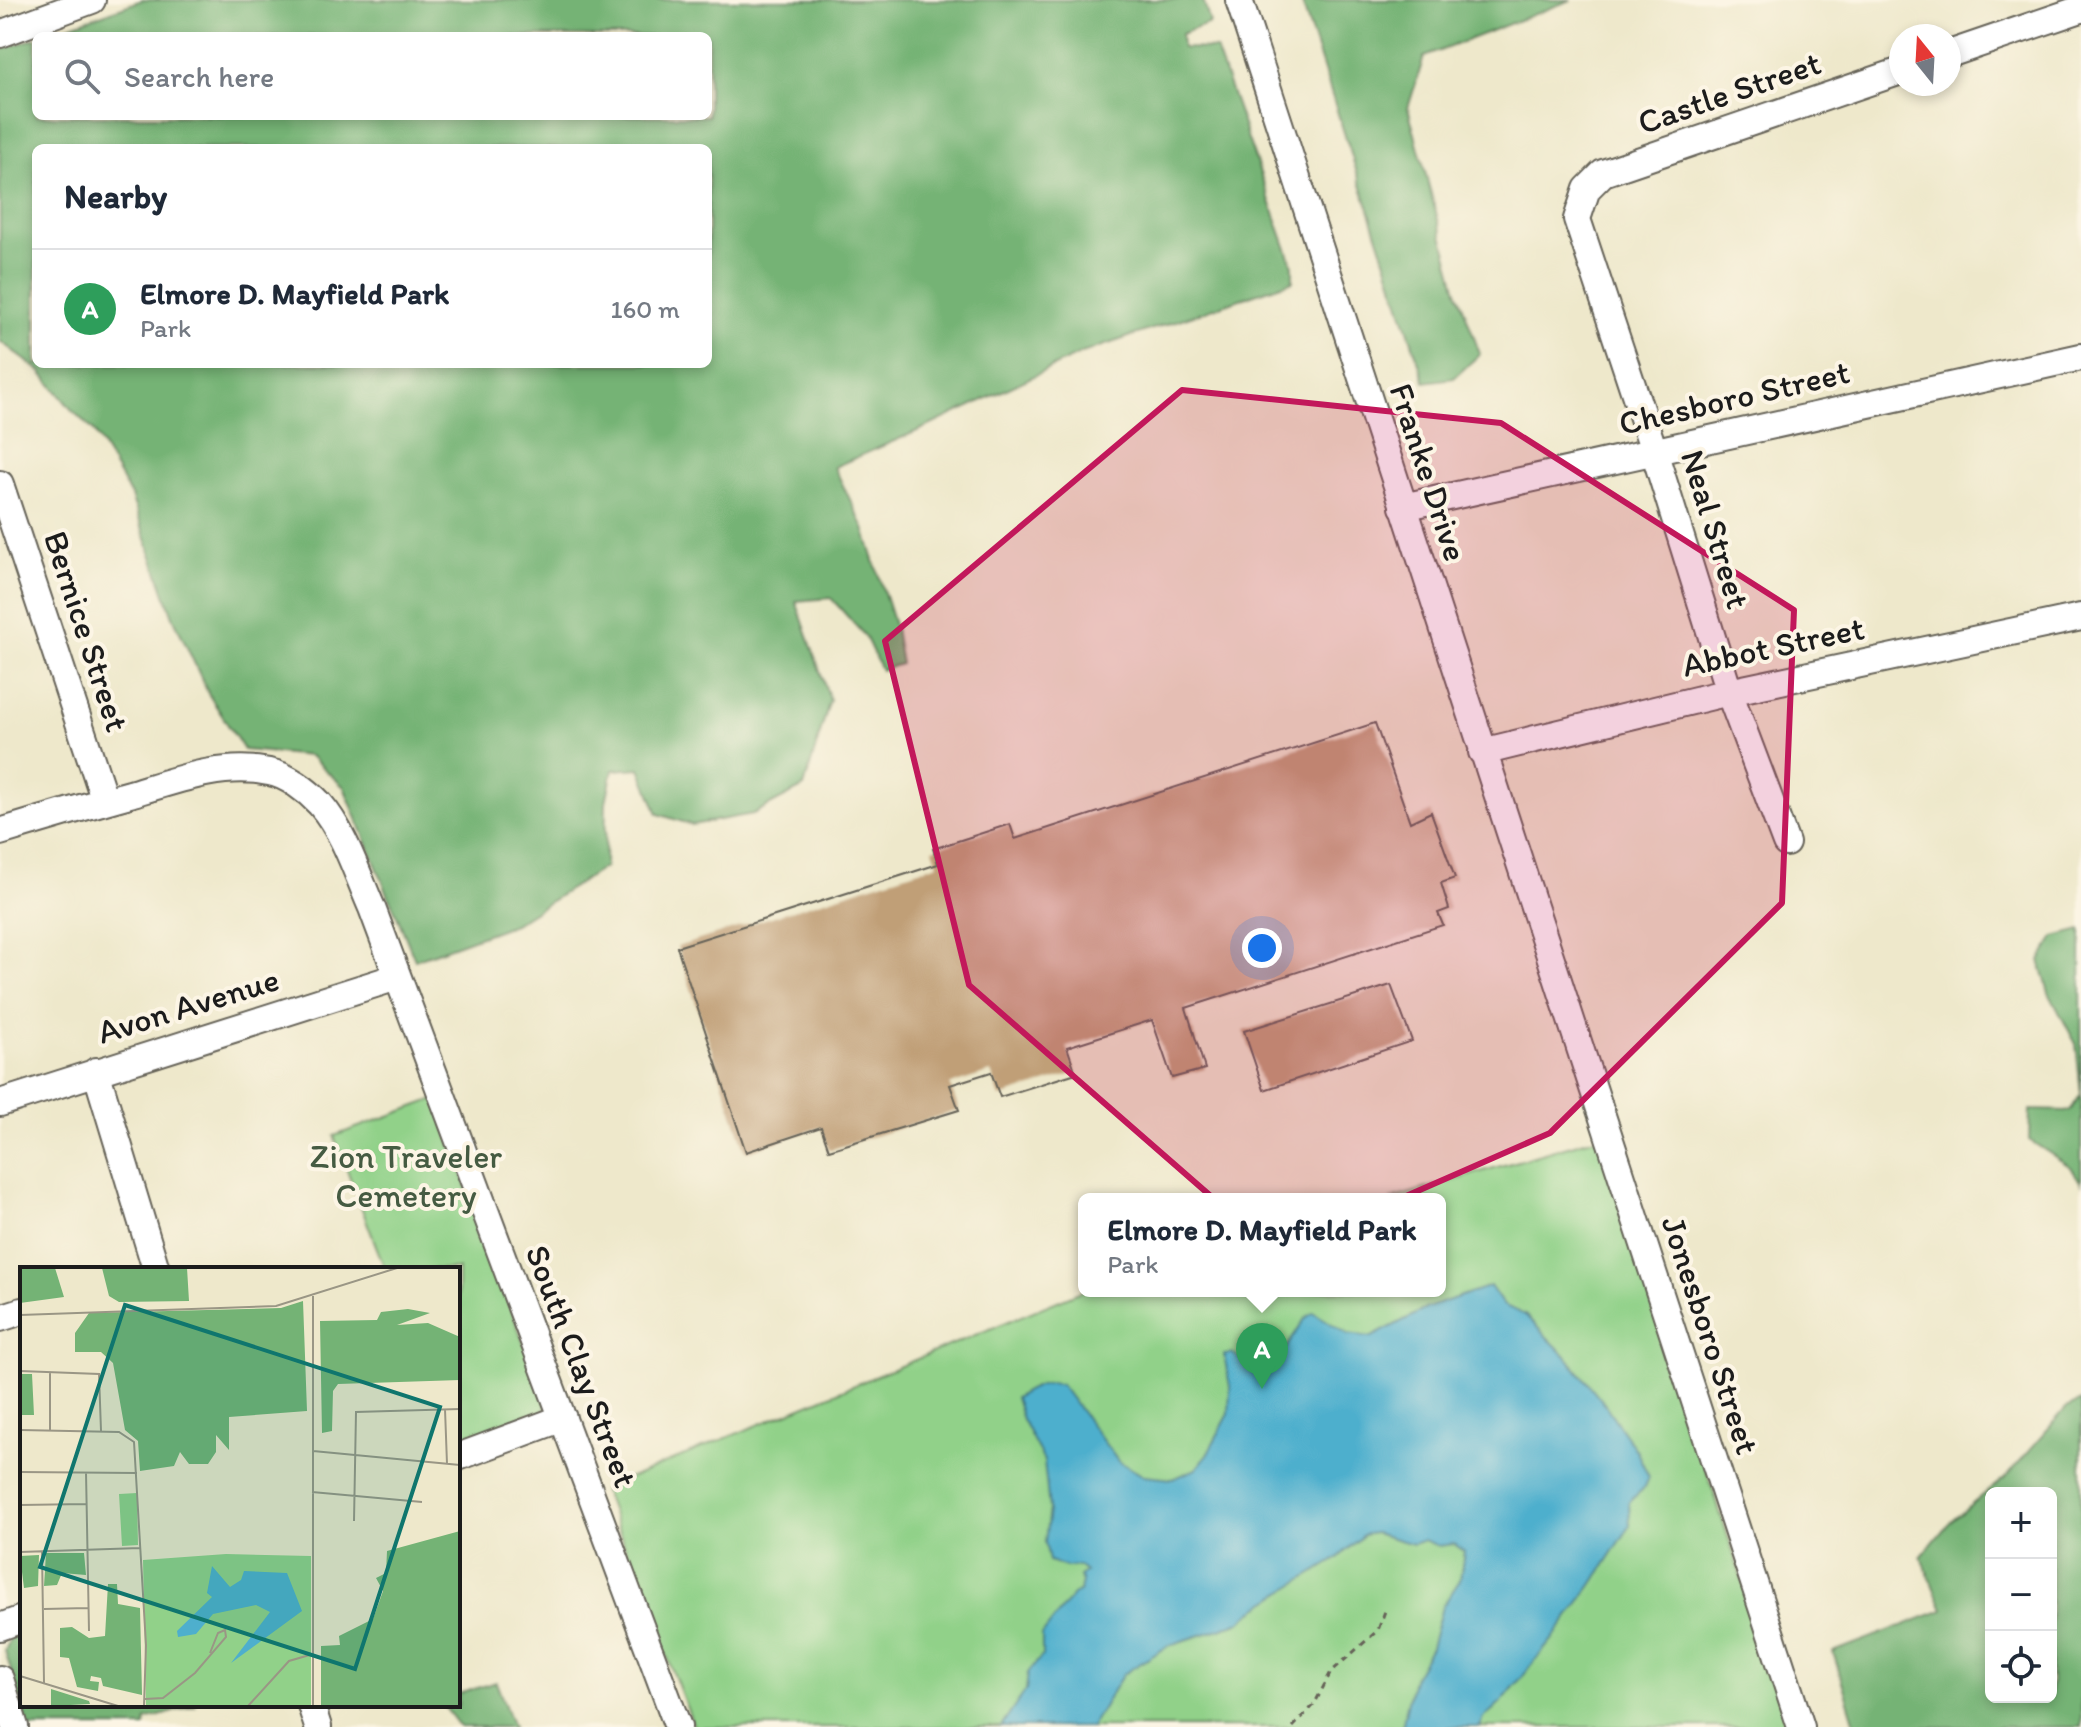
<!DOCTYPE html>
<meta charset="utf-8">
<style>
:root{--surface:#fff;--page:#f6f6f7;--text:#1f2937;--muted:#747a83;--line:#e0e1e3;--accent:#0f766e}
body{margin:0;font-family:Itim,sans-serif;background:var(--page);color:var(--text)}
.controls{position:absolute;right:24px;bottom:24px;display:grid;overflow:hidden;border-radius:12px;box-shadow:0 4px 12px #0003}
.controls button{width:72px;height:72px;display:grid;place-items:center;padding:0;border:0;border-bottom:2px solid var(--line);background:var(--surface);color:var(--text);font:40px sans-serif}
.compass{position:absolute;left:1889px;top:24px;width:72px;height:72px;border-radius:50%;background:var(--surface);box-shadow:0 4px 12px #0003;rotate:342deg}
.you{position:absolute;left:1262px;top:948px;width:28px;height:28px;margin:-20px;border:6px solid #fff;border-radius:50%;background:#1a73e8;box-shadow:0 0 0 12px #1a73e833}
.badge{display:grid;place-items:center;width:52px;height:52px;border-radius:50%;background:var(--accent);color:#fff;font-size:26px;font-weight:700}
.pin{position:absolute;translate:-50% -66px;filter:drop-shadow(0 2px 4px #0008)}
.pin::after{content:'';position:absolute;top:42px;width:28px;height:24px;background:inherit;clip-path:polygon(0 0,100% 0,50% 100%)}
.popup{position:absolute;left:1078px;top:1193px;width:368px;height:104px;box-sizing:border-box;display:grid;place-content:center;border-radius:12px;background:var(--surface);filter:drop-shadow(0 2px 6px #0005);font-size:26px;white-space:nowrap;color:var(--muted)}
.popup b{font-size:30px;color:var(--text)}
.popup::after{content:'';position:absolute;left:50%;top:100%;margin-left:-16px;border:16px solid transparent;border-top-color:var(--surface)}
.list{margin:0;padding:0;list-style:none}
h2{display:flex;justify-content:space-between;align-items:center;height:104px;margin:0;padding:0 32px;font-size:34px}
h2 small{font-size:26px;font-weight:400;color:var(--muted)}
.list li{display:grid;grid-template-columns:52px 1fr auto;gap:24px;align-items:center;box-sizing:border-box;height:120px;padding:0 32px;border-top:2px solid var(--line)}
.list b{display:block;font-size:30px;white-space:nowrap}
.list p{margin:0;font-size:26px;white-space:nowrap;color:var(--muted)}
.list em{font-size:26px;font-style:normal;color:var(--muted)}
.icon{flex:none;width:44px;height:44px;fill:none;stroke:currentColor;stroke-width:2;stroke-linecap:round;stroke-linejoin:round}
.map{position:relative;flex:none;width:2081px;height:1727px;overflow:hidden}
.search{position:absolute;background:var(--surface);box-shadow:0 4px 12px #0003;left:32px;top:32px;width:680px;height:88px;display:flex;align-items:center;gap:20px;box-sizing:border-box;padding:0 28px;border-radius:12px;color:var(--muted);font-size:30px}
.panel{position:absolute;background:var(--surface);box-shadow:0 4px 12px #0003;left:32px;top:144px;width:680px;height:224px;border-radius:12px}
.map>svg:first-child{display:block}
</style>
<div class="map">
<svg width="2081" height="1727" viewBox="0 0 2081 1727">
<rect width="100%" height="100%" fill="#fcf5e5"/>
<filter id="ink" filterUnits="userSpaceOnUse"><feTurbulence type="fractalNoise" baseFrequency=".0125" numOctaves="2"/><feDisplacementMap in="SourceGraphic" scale="16" xChannelSelector="R" yChannelSelector="G"/><feConvolveMatrix kernelMatrix="1 2 1 2 8 2 1 2 1" color-interpolation-filters="sRGB"/></filter>
<filter id="wash" filterUnits="userSpaceOnUse"><feTurbulence type="fractalNoise" baseFrequency=".006" numOctaves="4" result="noise"/><feDisplacementMap in="SourceGraphic" scale="32" xChannelSelector="R" yChannelSelector="G"/><feGaussianBlur stdDeviation="1.8" result="paint"/><feColorMatrix in="noise" values="0 0 0 0 0 0 0 0 0 0 0 0 0 0 0 0 0 1.4 0 .05"/><feComposite in="paint" operator="in"/></filter>
<g filter="url(#wash)">
<rect width="100%" height="100%" fill="#eee8cb"/>
<!-- green -->
<path fill="#91d189" stroke="#567652" stroke-width="2" d="M435,1099l111,306 -2,7 -86,33v-176h-73l-51,-133z
M1598,1137l192,590h-1096l-91,-238 481,-199 356,1v-92h-50z"/>
<!-- forest -->
<path fill="#74b375" stroke="#486848" stroke-width="2" fill-rule="evenodd" d="M142,0h1061l7,23 -29,11 1,14 34,1 77,217v15l-211,72 -153,73 -95,41 30,61 31,100 6,36 -20,6 -16,-34 -34,-38 -35,3 34,99 -26,87 -51,27 -61,11 -34,-11 -18,-46 -27,2 -7,32 -1,65 -91,57 -99,36 -71,-173 -34,-31 -66,-6 -35,-55 -36,-78 -42,-121 -37,-65 -22,-21 -31,-38 -41,-31v-291l36,-12v78h672v-80h-667zM708,148v216h-672v-216z
M1301,0h270l-147,57 -16,51 48,179 24,67 -26,24 -29,4z
M2081,930v253l-10,-16 -42,-27 1,-30 40,1 11,-17 -5,-50 -27,-51 -9,-32 14,-24z
M2081,1401v326h-225l-23,-75 110,-42 -22,-53 27,-33 61,-50 57,-66zM2051,1493v204h-60v-204z
M22,1631v74h175l-51,15 -1,7h-117l-23,-76 6,-15z
M496,1682l17,45h-53l-17,-22h15v-11z"/>
<!-- water -->
<path fill="#4eafcd" stroke="#356674" stroke-width="2" d="M1490,1286l13,19 22,10 40,40 36,44 35,51 13,27 -4,10 -16,15 1,24 -38,59 -40,55 -48,59 -20,19 -4,9h-78l11,-48 18,-32 11,-40 18,-27 4,-29 -10,-7 -16,2 -14,-6 -11,4 -38,-11 -12,2 -26,24 -71,43 -28,21 -68,22 -47,29 -32,53h-90l25,-37 2,-17 14,-17v-21l31,-40 7,-4 2,-9 -3,-6 6,-4 -7,-6 -12,1 -17,-6 -4,-19 4,-33 -5,-48 -22,-42 -7,-21c13,-9 31,-19 46,-13l57,76 26,15 29,3 23,-10 9,-11 24,-44 1,-28 -6,-31 8,-2 18,12 17,1c27,-17 27,-41 46,-54l35,22 24,3 55,-29z"/>
<g id="blocks">
<!-- building -->
<path fill="#c09f77" d="M1375,723l35,99 21,-10 24,66 -14,5 8,26 -11,4 5,12 -257,83 19,61 -33,9 -20,-58 -85,27 9,26 -76,24 -9,-25 -41,13 9,25 -130,40 -8,-23 -75,25 -69,-205 261,-83 -5,-15 77,-25 5,15z
M1391,985l21,56 -148,49 -20,-59z"/>
</g>
</g>
<g filter="url(#ink)">
<use href="#blocks" fill-opacity="0" stroke="#666359" stroke-width="2"/>
<g fill="none" stroke-linecap="round" stroke-linejoin="round">
<!-- minor casing -->
<g stroke="#666359" stroke-width="30">
<path id="minor" d="M1239,0l562,1727
M0,34l92,-34
M1949,54l132,-45
M0,484l105,317
M1403,507l678,-150
M1482,752l247,-60 352,-75
M0,832c43,-13 86,-26 130,-38 43,-13 93,-32 139,-22 18,3 39,19 51,32 25,29 37,70 52,104l306,819
M1786,843l-57,-151 -75,-241 -77,-232 10,-30 16,-16 298,-102
M96,1071l60,198
M0,1103l397,-126
M0,1318l22,-7
M458,1457l105,-39
M0,1627l22,-8
M0,1679l15,48
M311,1705l7,22"/>
</g>
<!-- path -->
<path stroke="#666359" stroke-width="3" stroke-dasharray="6 6" stroke-linecap="butt" d="M1293,1727l21,-22 17,-33 47,-42 7,-19"/>
<!-- minor -->
<use href="#minor" stroke="#fff" stroke-width="26"/>
</g>
</g>
<!-- marked area -->
<path fill="#c2185b" fill-opacity="0.2" stroke="#c2185b" stroke-width="6" stroke-linejoin="round" d="M1182,390l319,33 293,187 -12,293 -232,230 -274,120 -307,-268 -84,-344z"/>
<g text-anchor="middle" stroke-width="8" stroke-linejoin="round" paint-order="stroke">
<!-- street labels -->
<g font-size="34" fill="#1c1c1c" stroke="#fcf5e5">
<text transform="translate(1729 92) rotate(-19)" y="12">Castle Street</text>
<text transform="translate(1734 397) rotate(-13)" y="12">Chesboro Street</text>
<text transform="translate(1429 472) rotate(72)" y="12">Franke Drive</text>
<text transform="translate(1716 529) rotate(73)" y="12">Neal Street</text>
<text transform="translate(87 631) rotate(72)" y="12">Bernice Street</text>
<text transform="translate(1773 646) rotate(-12)" y="12">Abbot Street</text>
<text transform="translate(188 1005) rotate(-17)" y="12">Avon Avenue</text>
<text transform="translate(1711 1335) rotate(72)" y="12">Jonesboro Street</text>
<text transform="translate(582 1366) rotate(69)" y="12">South Clay Street</text>
</g>
<!-- park labels -->
<g font-size="34" fill="#455b42" stroke="#fcf5e5">
<text x="406" y="1168">Zion Traveler<tspan x="406" dy="39">Cemetery</tspan></text>
</g>
</g>
<!-- overview -->
<g transform="translate(20 1267)">
<rect width="440" height="440" fill="#eee8cb"/>
<path d="M117,226l1,52 -16,1 -3,-52zM206,287l85,2v150h-165l-3,-146z" fill="#91d189"/>
<path d="M0,1h35l9,29 -44,6zM82,1h85l2,33 -70,1 -10,-6zM283,34l4,110 -78,6v33l-13,-15v17l-8,12h-19l-9,-12 -6,14 -34,5 -2,-30 -13,-11 -12,-67 -12,-11h-26v-19l14,-20 192,-5zM388,42l22,4 -33,12 31,-2 32,14v43l-122,4 -5,7 -1,40 -10,2 -2,-112 57,-1 4,-8zM0,107h12l2,41h-14zM440,264v175h-139v-60l19,-1 -1,-9 34,-17 10,-28 -7,-13 10,-5 1,-22zM26,286h38l2,22 -24,-2 -5,12 -13,1zM19,288l-1,31 -14,2 -4,-32zM88,317h9l1,20 22,4 2,87 -39,-9 -2,-8 -10,-2 -1,5 9,1 -1,9 -21,-4 -8,-29 -9,-1v-29l12,-1 17,11 16,-2zM31,422l38,12 1,3 -39,2z" fill="#74b375"/>
<path d="M192,299l18,21 11,-7 3,-9 43,2 15,38 -71,52 39,-51 -14,-7 -43,9 -17,20 -18,3 -1,-6 35,-34 -5,-4z" fill="#4eafcd"/>
<path fill="none" stroke="#9a9685" stroke-width="2" d="M293,29v410M0,48l256,-9 121,-38M0,104l79,3 2,57M425,142l2,55M0,163l99,2 15,10 12,203 -2,61M30,163v-58M293,184l147,14M0,205l117,1M66,205l3,159M292,225l110,10M0,238l66,-1M334,254l2,-109 104,-3M0,285l120,-4M22,285l2,131M24,342l44,-1M0,409l98,30M125,432l18,-1 32,-25 31,-36 -1,-7 -7,3 -8,20M228,439l41,-45 24,-7"/>
<path fill="#0f766e" fill-opacity="0.15" stroke="#0f766e" stroke-width="4" d="M105,38l315,102 -85,262 -315,-102z"/>
<rect width="440" height="440" fill="none" stroke="#1c1c1c" stroke-width="4"/>
</g>
</svg>
<div class="controls">
<button>+</button>
<button>−</button>
<button><svg class="icon" aria-label="locate" viewBox="0 0 24 24"><circle cx="12" cy="12" r="6"/><path d="M12 2v4M12 18v4M2 12h4M18 12h4"/></svg></button>
</div>
<svg class="compass" viewBox="-18 -18 36 36"><path d="M0-13l5 13h-10z" fill="#e53935"/><path d="M0 13l5-13h-10z" fill="#747a83"/></svg>
<div class="you"></div>
<div class="pin badge" style="left:1262px;top:1389px;background:#2e9e5b">A</div>
<div class="popup"><b>Elmore D. Mayfield Park</b>Park</div>
<div class="search"><svg class="icon" aria-label="search" viewBox="0 0 24 24"><circle cx="10" cy="10" r="6"/><path d="M15 15l6 6"/></svg>Search here</div>
<section class="panel">
<h2>Nearby<small></small></h2>
<ul class="list">
<li><span class="badge" style="background:#2e9e5b">A</span><div><b>Elmore D. Mayfield Park</b><p>Park</p></div><em>160 m</em></li>
</ul>
</section>
</div>
